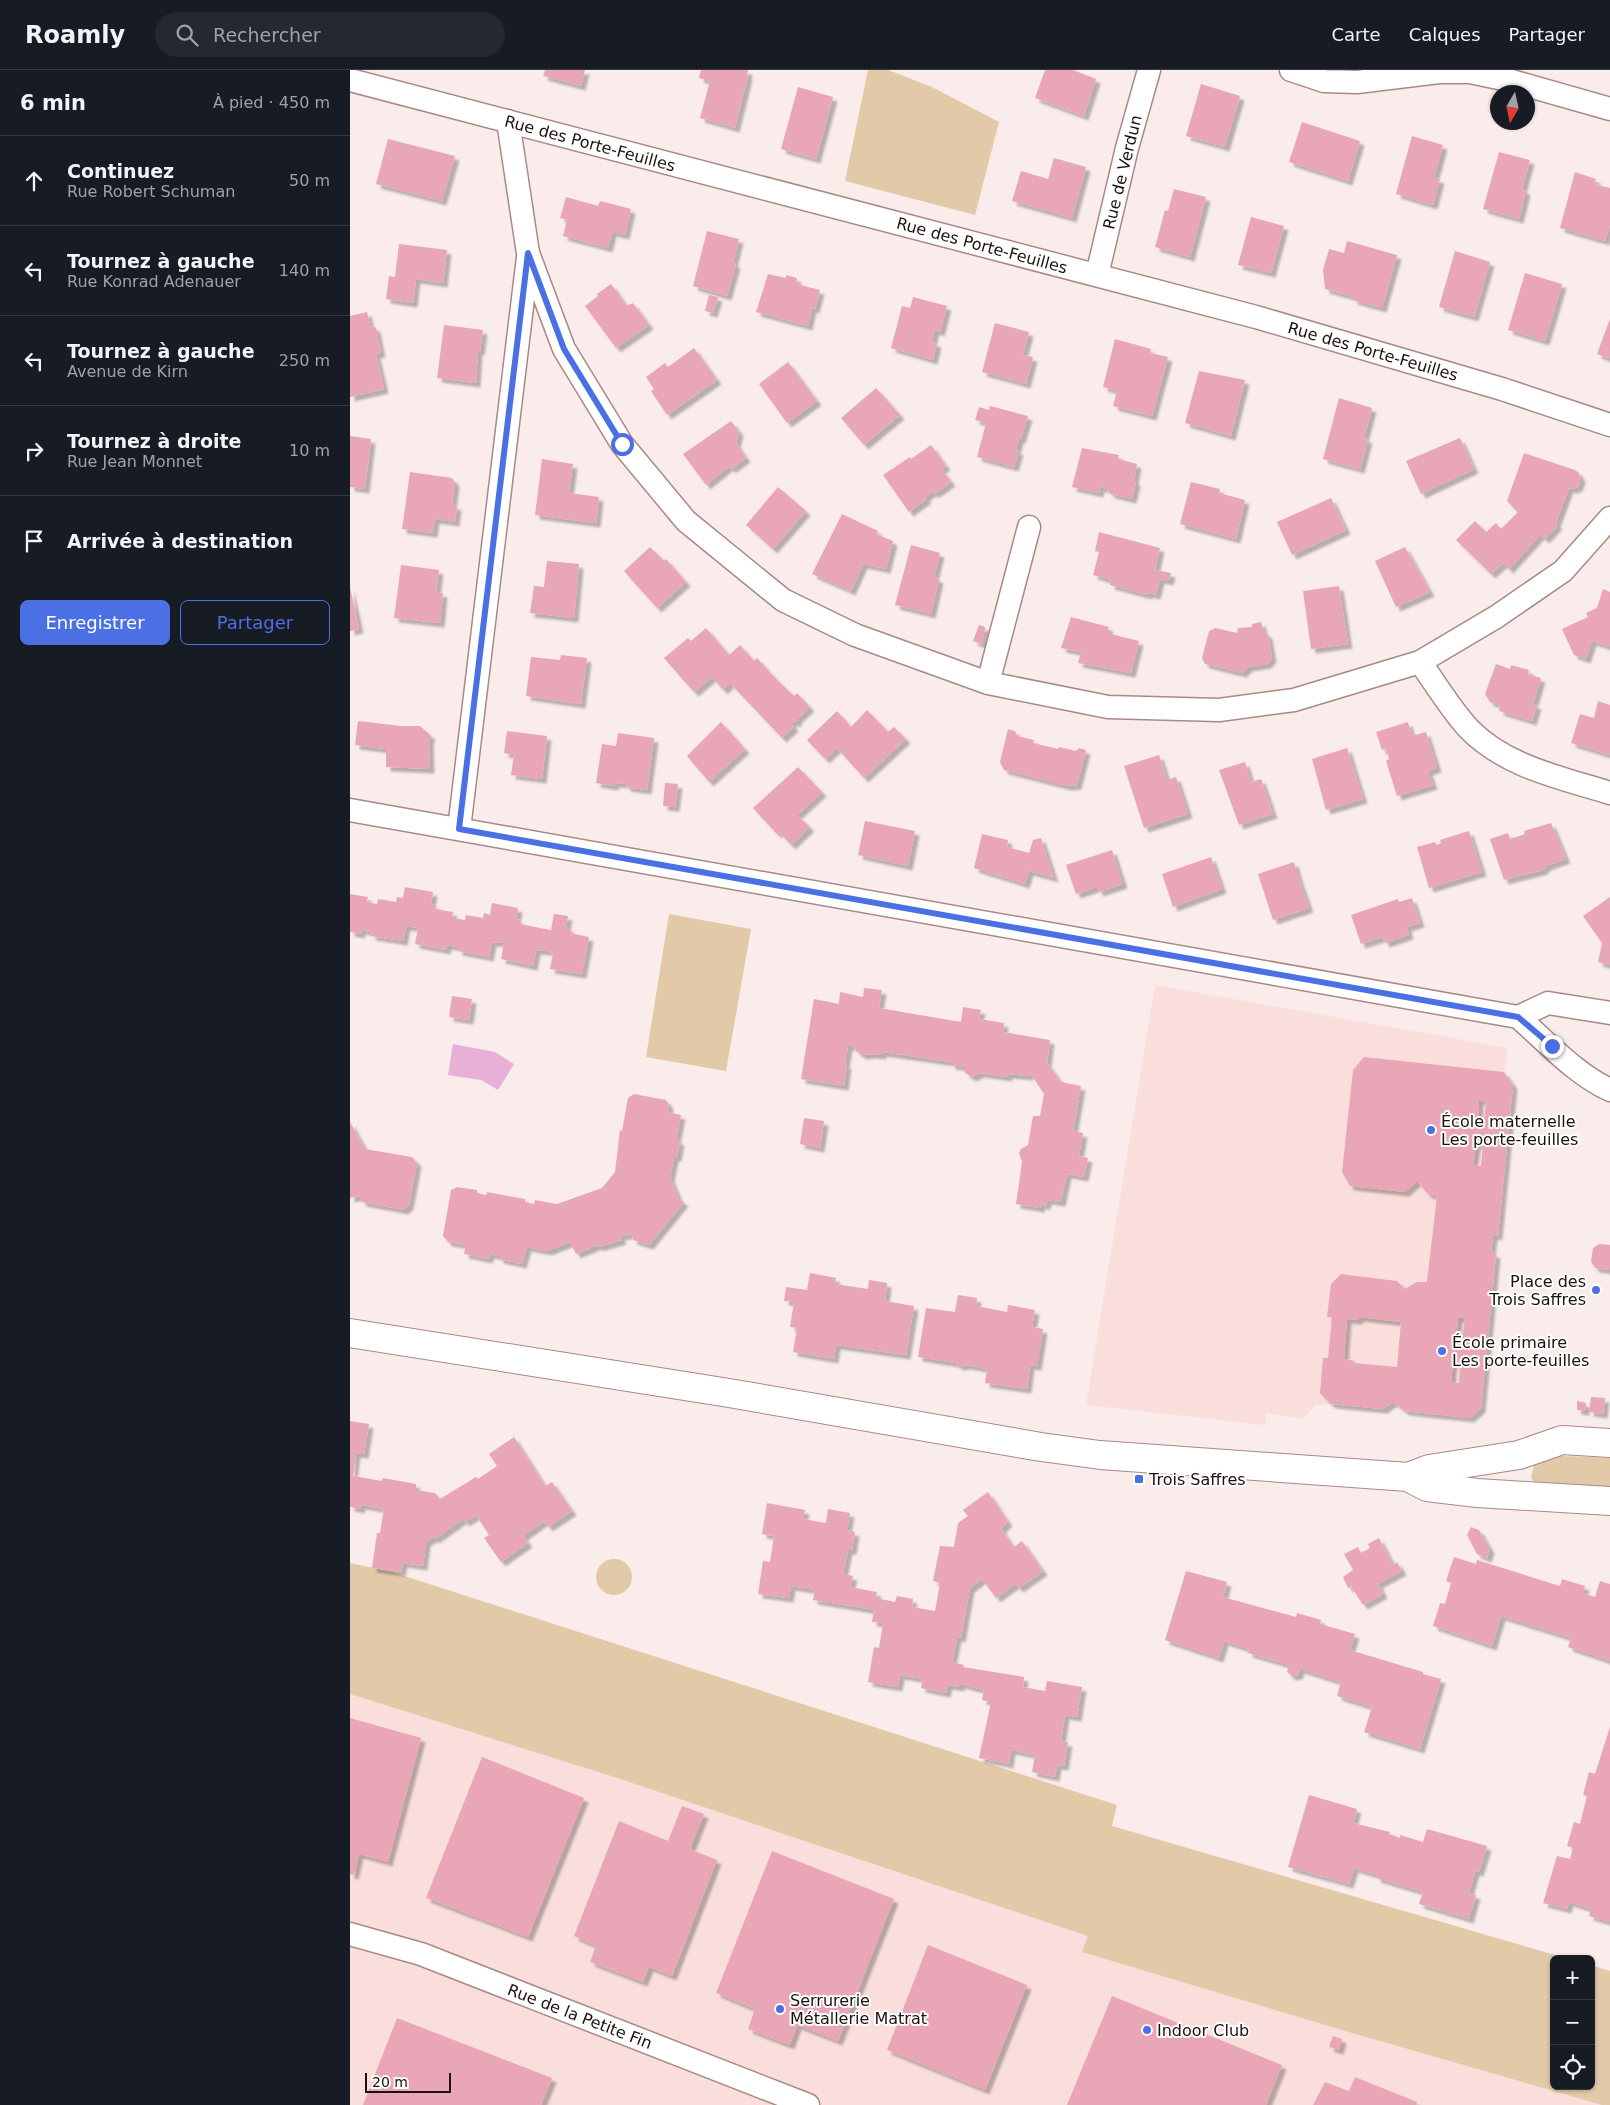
<!DOCTYPE html>
<html lang="fr">
<meta charset="utf-8">
<style>
:root{--surface:#171b24;--page:#242831;--text:#f1f3f6;--muted:#9ea1a6;--line:#363941;--accent:#4a70e3}
body{margin:0;font-family:"DejaVu Sans",sans-serif;background:var(--page);color:var(--text)}
.controls{position:absolute;right:15px;bottom:15px;display:grid;overflow:hidden;border-radius:8px;box-shadow:0 1px 4px #0004}
.controls button{width:45px;height:45px;display:grid;place-items:center;padding:0;border:0;border-bottom:1px solid var(--line);background:var(--surface);color:var(--text);font:25px sans-serif}
.compass{position:absolute;left:1140px;top:15px;width:45px;height:45px;border-radius:50%;background:var(--surface);box-shadow:0 1px 4px #0004;rotate:189deg}
.scale{position:absolute;left:15px;bottom:12px;width:86px;box-sizing:border-box;padding-left:5px;border:2px solid #1c110f;border-top:0;font-size:14px;line-height:18px;white-space:nowrap;color:#1c110f;-webkit-text-stroke:4px #fdfdfd;paint-order:stroke}
.stop{position:absolute;width:15px;height:15px;margin:-11px;border:4px solid #4a70e3;border-radius:50%;background:#fff}
.stop.end{background:#4a70e3;border-color:#fff;box-shadow:0 1px 5px #0008}
.list{margin:0;padding:0;list-style:none}
h2{display:flex;justify-content:space-between;align-items:center;height:65px;margin:0;padding:0 20px;font-size:21px}
h2 small{font-size:16px;font-weight:400;color:var(--muted)}
.list li{display:grid;grid-template-columns:32px 1fr auto;gap:15px;align-items:center;box-sizing:border-box;height:90px;padding:0 20px;border-top:1px solid var(--line)}
.list b{display:block;font-size:19px;white-space:nowrap}
.list p{margin:0;font-size:16px;white-space:nowrap;color:var(--muted)}
.list em{font-size:16px;font-style:normal;color:var(--muted)}
.actions{display:flex;gap:10px;padding:15px 20px}
.actions a{flex:1;padding:11px 0;border:1px solid var(--accent);border-radius:8px;text-align:center;font-size:18px;color:var(--accent)}
.actions .main{background:var(--accent);color:#fff}
.icon{flex:none;width:28px;height:28px;fill:none;stroke:currentColor;stroke-width:2;stroke-linecap:round;stroke-linejoin:round}
.map{position:relative;flex:none;width:1260px;height:2035px;overflow:hidden}
header{display:flex;align-items:center;gap:30px;box-sizing:border-box;height:70px;padding:0 25px;background:var(--surface);border-bottom:1px solid var(--line)}
header strong{font-size:24px}
nav{display:flex;gap:28px;margin-inline-start:auto;font-size:18px}
.search{width:350px;height:45px;background:var(--page);display:flex;align-items:center;gap:12px;box-sizing:border-box;padding:0 18px;border-radius:28px;color:var(--muted);font-size:19px}
main{display:flex}
aside{flex:1;background:var(--surface)}
.map>svg:first-child{display:block}
</style>
<header>
<strong>Roamly</strong>
<div class="search"><svg class="icon" aria-label="search" viewBox="0 0 24 24"><circle cx="10" cy="10" r="6"/><path d="M15 15l6 6"/></svg>Rechercher</div>
<nav><a>Carte</a><a>Calques</a><a>Partager</a></nav>
</header>
<main>
<aside>
<h2>6 min<small>À pied · 450 m</small></h2>
<ul class="list">
<li><svg class="icon" aria-label="ahead" viewBox="0 0 24 24"><path d="M12 20V5M6 11l6-6 6 6"/></svg><div><b>Continuez</b><p>Rue Robert Schuman</p></div><em>50 m</em></li>
<li><svg class="icon" aria-label="left" viewBox="0 0 24 24"><path d="M17 20v-9H6M10 6l-5 5 5 5"/></svg><div><b>Tournez à gauche</b><p>Rue Konrad Adenauer</p></div><em>140 m</em></li>
<li><svg class="icon" aria-label="left" viewBox="0 0 24 24"><path d="M17 20v-9H6M10 6l-5 5 5 5"/></svg><div><b>Tournez à gauche</b><p>Avenue de Kirn</p></div><em>250 m</em></li>
<li><svg class="icon" aria-label="right" viewBox="0 0 24 24"><path d="M7 20v-9h11M14 6l5 5-5 5"/></svg><div><b>Tournez à droite</b><p>Rue Jean Monnet</p></div><em>10 m</em></li>
<li><svg class="icon" aria-label="arrive" viewBox="0 0 24 24"><path d="M6 21V4h12l-3 4 3 4H6"/></svg><div><b>Arrivée à destination</b></div></li>
</ul>
<div class="actions"><a class="main">Enregistrer</a><a>Partager</a></div>
</aside>
<div class="map">
<svg width="1260" height="2035" viewBox="0 0 1260 2035">
<defs>
<filter id="shadow"><feDropShadow dx="4.5" dy="4.5" stdDeviation="1" flood-color="#0004"/></filter>
</defs>
<rect width="100%" height="100%" fill="#faecea"/>
<!-- built -->
<path fill="#f9dedb" d="M805,915l353,63 -4,24 9,13 -15,150 -5,2 -2,15 5,2 -15,154 -11,10 -65,-7 -12,-9 -10,7 -52,-5 -16,1 -12,14 -37,-6 -1,12 -179,-20z
M0,1624l264,83 475,159 -6,16 262,79 257,74h-1252z"/>
<!-- green -->
<path fill="#e2c9a8" d="M518,0h20l44,17 67,35 -24,93 -130,-34z
M319,844l82,15 -25,142 -80,-14z
M1190,1385l70,3v34l-72,-5 -7,-9 3,-13z
M246 1507a18 18 0 1 1 36 0a18 18 0 1 1-36 0Z
M0,1493l42,9 725,233 -5,21 457,133h-15v127h37v-121l19,6v134h-8l-257,-74 -263,-79 6,-16 -474,-159 -264,-83z"/>
<!-- water -->
<path fill="#e8b0d6" d="M103,974l42,8 19,12 -16,26 -17,-10 -33,-5z"/>
<!-- building -->
<path fill="#e8a6b6" fill-rule="evenodd" filter="url(#shadow)" d="M195,0h40l-4,16 -38,-10z
M351,0h47l-1,6h1l-13,52 -35,-10 10,-37 -11,-3z
M695,0h28l23,9 -12,37 -49,-18z
M851,14l39,12 -15,51 -39,-11z
M448,17l35,10 -17,62 -35,-10z
M952,52l58,19 -12,40 -59,-19z
M1062,66l31,9 -9,33 6,1 -7,26 -37,-11z
M38,69l67,17 -13,45 -66,-17z
M1149,82l31,8 -8,29 4,2 -7,28 -36,-10z
M704,88l32,9 -14,51 -60,-17 9,-30 27,8z
M1225,102l21,7 -2,5 16,4v37l-5,16 -45,-13z
M824,119l32,8 -16,60 -35,-10 10,-37 3,1z
M216,127l32,9 2,-5 31,8 -6,26 -13,-3 -4,16 -45,-12 4,-16 -7,-2z
M901,147l33,9 -13,47 -33,-8z
M357,161l32,8 -6,24 3,1 -9,32 -34,-10z
M997,171l50,14 -15,53 -29,-8 1,-3 -29,-8 -2,-19 6,-21 15,4z
M49,174l48,6 -4,33 -27,-4 -3,24 -27,-4 3,-23 6,1z
M1105,181l35,11 -16,55 -35,-10z
M1175,203l37,11 -17,57 -37,-11z
M418,204l18,4v-3l11,3 -1,6 24,6 -5,19 -3,-1 -4,18 -52,-14z
M261,214l16,22 6,-3 16,22 -33,23 -31,-42 13,-10 -1,-2z
M359,225l9,2 -5,16 -8,-2z
M563,227l34,9 -7,26 -5,-2 -3,12 5,1 -4,17 -42,-12 11,-42 8,2z
M17,242l3,13 6,3 5,25 -5,1 8,35 -34,8v-81z
M1260,249v40l-13,-5z
M645,253l34,9 -6,23 10,2 -7,27 -44,-12z
M94,255l39,5 -3,21 -2,-1 -2,33 -39,-5z
M765,269l36,10 -1,4 18,4 -16,59 -39,-10 4,-15 -14,-4z
M344,278l23,32 -50,35 -16,-24 3,-2 -8,-12 19,-14 3,4z
M438,292l29,39 -30,22 -28,-39z
M849,301l46,9 -14,56 -46,-13z
M526,318l24,27 -36,30 -23,-27z
M989,328l33,10 -8,30 4,1 -8,30 -37,-10z
M640,336l38,10 -7,23h-2l-3,11 3,1 -5,16 -37,-10 9,-34 -11,-3 4,-13 10,3z
M381,351l8,11 -3,11 10,15 -15,11 -2,-3 -23,19 -23,-31z
M0,366l21,3 -6,50 -15,-2z
M1110,368l14,31 -53,25 -15,-33z
M581,375l15,21 -5,3 10,13 -17,12 -1,-3 -8,6 2,2 -18,13 -26,-37 27,-18 1,2z
M732,378l37,7 -1,4 19,5 -3,16 2,2 -4,17 -21,-5 -4,-5 -7,-2 -1,6 -27,-6z
M1174,383l51,17 3,2 3,6 -3,9 -5,2 -4,-1 -13,35 2,2 -13,14 -5,-4 -31,34 -6,-6 -12,11 -35,-34 19,-19 11,11 10,-9 5,6 17,-17 -11,-11z
M192,389l31,5 -4,29 30,4 -3,26 -61,-8z
M60,402l42,6 3,5 -3,22 5,1 -2,16 -20,-3 -2,14 -31,-4z
M841,412l29,7 -1,4 26,7 -9,39 -56,-15z
M428,417l28,24 -33,38 -27,-24z
M981,428l15,32 -54,25 -15,-33z
M492,444l36,17 -2,3 17,7 -7,28 -23,-5 -12,27 -39,-17z
M749,462l61,16 -5,22 16,3 -2,8 -9,-2 -4,16 -8,-2 -1,2 -37,-10 1,-5 -18,-5 6,-23 -4,-1z
M561,475l29,8 -6,24 5,2 -8,35 -36,-9z
M300,477l14,14 2,-2 20,23 -29,26 -33,-37z
M1055,477l25,45 -34,15 -21,-46z
M197,491l32,3 -5,54 -44,-5 4,-27 10,1z
M51,495l38,5 -3,22 7,1 -3,30 -46,-5z
M989,516l9,58 -37,5 -8,-58z
M0,517l9,42 -9,2z
M1253,519l7,3v55l-18,-6 -6,18 -12,-4 -12,-26 26,-12 -2,-4 11,-5z
M721,547l38,10 -2,6 32,8 -8,32 -53,-10 3,-11 -20,-4z
M911,552l2,8 5,5 4,23 -5,6 -19,3 -6,6 -37,-9 -3,-6 7,-27 6,-3 22,5 1,-5 14,-1v-3z
M629,555l6,2 -3,17 -9,-3z
M356,558l23,27 11,-10 14,16 3,-3 17,19 20,19 3,-3 13,14 -13,12 1,1 -3,3 -1,-2 -3,2 3,4 -12,11 -52,-55 -7,7 -11,-13 -18,15 -30,-34 24,-20 3,3z
M211,585l26,3 -6,46 -55,-8 5,-39 29,3z
M1146,594l14,5 1,-4 18,5 -1,4 13,4 -8,26 4,1 -5,16 -33,-10 1,-6 -10,-3 -5,-8z
M1248,631l12,4v50l-39,-12 9,-29 14,4z
M517,640l21,22 6,-5 12,12 -42,39 -27,-30 -12,11 -18,-19 30,-29 14,16z
M8,651l43,5h19l11,10 -2,5 1,28 -44,-2v-18l-31,-4z
M371,652l24,27 -36,33 -22,-26z
M1058,652l4,14 14,-4 11,36 -9,3 5,14 -36,11 -11,-35 3,-2 -3,-11 -4,2 -6,-18z
M658,659l7,2 2,5 17,4 -1,3 25,6 1,-2 17,4 3,-3 7,2 -9,35 -10,1 -63,-16 -4,-8z
M157,661l40,5 -5,43 -31,-4 3,-20 -10,-2z
M268,663l36,5 -7,52 -21,-3v-3l-11,-1 -1,3 -18,-3 6,-39 14,2z
M997,678l16,51 -37,11 -14,-51z
M809,685l8,25 9,-3 12,37 -44,14 -20,-62z
M895,692l6,20 10,-3 12,35 -34,11 -20,-55z
M448,697l24,25 -25,23 13,12 -19,18 -12,-13 -2,2 -24,-26z
M315,713l13,1 -3,23 -12,-1z
M515,751l50,10 -7,35 -50,-11z
M1201,753l15,36 -20,7 -3,4 -39,10 -14,-41 18,-6 2,6 15,-5 -1,-3z
M1119,761l13,41 -53,16 -12,-41 18,-5 2,3 4,-2 -1,-3z
M632,764l26,6 -1,7 22,6 4,-13 8,-2 13,40 -25,-7 -4,13 -51,-16z
M762,780l11,34 -24,8 -2,-5 -21,7 -10,-29z
M861,787l11,32 -49,18 -11,-33z
M944,792l5,18 10,28 -36,12 -15,-46z
M55,817l28,5 -2,12 5,1 -1,4 18,3 -1,6 13,2 1,-5 17,3 1,-5 6,2 2,-12 26,5 -2,11 4,1v4l20,4 11,2 3,-16 14,2 -2,12h4v5l19,4 -7,37 -32,-5 3,-16 -6,-2 -11,-1 -3,16 -32,-7 3,-16 -12,-1 -3,15 -31,-6v-4l-11,-2 -1,5 -31,-6 3,-16 -12,-2 -3,15 -32,-5 1,-4 -11,-2 -1,4 -10,-2v-38l18,3 -2,5 11,2 1,-5 18,3 1,-5 6,1z
M1260,827v68l-12,-3 4,-19 -19,-27z
M1062,828l8,25 -13,4 2,8 -24,8 -2,-6 -22,7 -10,-29 47,-16 1,3z
M514,918l18,2 -3,18 82,14 2,-15 18,3 -2,9 25,4 -1,9 47,8 -3,23 14,19 20,4 -8,45 10,2 -4,23 9,2 -4,19 -17,-3 -6,28 -14,-2 -1,6 -5,-2 -1,4 -24,-4 6,-42 -3,-9 2,-4 7,-4 5,-29h7l4,-22 -13,-20 -3,2 -20,-2v3l-28,-4 -8,4 -7,-4v-6l-14,-2v-3l-69,-10v3l-12,-1 -7,1 -6,-3 -4,-6h-5l-3,18 2,1 -3,21 -43,-7 13,-80 25,5 1,-12 23,5z
M102,926l20,3 -3,21 -20,-3z
M1014,987l140,15 9,13 -15,150 -5,1 -2,16 5,2 -15,154 -11,10 -65,-7 -12,-9 -10,7 -52,-5 -11,-11 3,-35h5l4,-41h-5l4,-33 10,-10 56,7 8,8 12,-7h10l10,-86 -9,-2 -11,-13 -12,11 -55,-6 -8,-14 11,-102zM1129,1030l7,2 -2,21 -6,-1zM1126,1074l7,1 -2,21 -8,-1zM1009,1247l42,5 -4,45 -43,-4 1,-2 -11,-2 3,-40 11,1zM1108,1248h7l-3,21 -6,-1zM1103,1292l7,1 -1,20 -8,-1z
M284,1024l32,6 3,5 -1,7 13,3 -5,25 4,1 -3,16h-3l-4,21 9,21 5,3 -35,43 -16,-5 -1,-6 -12,2 2,4 -24,7v-2l-22,9 -6,-12 -23,9 -20,-4 -5,17 -23,-5v-3l-9,-2 -2,5 -24,-5 2,-9 -18,-3 -5,-6 8,-46 6,-3 20,3v3l9,2 1,-3 38,7v3l9,2 1,-4 22,4 45,-16 13,-16 5,-42 2,1 6,-33z
M454,1048l20,3 -4,27 -20,-4z
M0,1052l15,27 47,8 5,6 -8,42 -5,5 -42,-8 -2,-6 -10,2z
M1249,1174l11,1v25l-15,-2 -4,-6 2,-14z
M460,1203l26,5 -1,6 33,5 1,-9 18,3 -2,18 29,5 -8,49 -70,-10 -2,14 -41,-7 4,-24 -7,-1 4,-25 -10,-1 2,-14 21,3z
M608,1225l19,3 -1,8 31,6 1,-7 27,5 -3,17 11,2 -6,37 -7,-1 -3,24 -42,-6 2,-14 -20,-4 -8,1 -4,-3 -37,-6 8,-49 29,4z
M1241,1327l14,1 -2,16 -14,-2z
M1227,1331l9,2 -1,8 -8,-1z
M0,1351l19,3 -5,30 -8,-1 -3,23 29,5 1,-3 33,6v6l19,3 5,6 36,-22 2,2 19,-13 -8,-12 25,-17 31,49 7,-4 20,29 -24,16 -4,-6 -21,15 5,7 -27,19 -17,-24 5,-3 -13,-20 -11,7 -2,-3 -28,20 -1,-2 -8,5 -3,24 -20,-3 -2,9 -29,-4 5,-35h3l4,-24 -23,-4 -1,4 -10,-2z
M638,1422l20,30 -7,7 13,18 8,-6 21,30 -24,17 -4,-4 -19,14 -14,-19 -12,9 -9,50 -4,-1 -5,25 12,3 -1,2 61,10 -1,10 22,4 2,-10 35,6 -5,30 -12,-2 -4,26 7,1 -4,24 -7,-1 -2,12 -23,-5 3,-17 -24,-5 -2,14 -30,-6 12,-56 -9,-2 2,-10 -24,-6v3l-12,-2 -2,8 -25,-5 2,-9 -23,-4 -2,12 -30,-5 6,-35 5,1 4,-25 -11,-1 2,-12 -61,-10 2,-10 -24,-4 -2,12 -31,-4 5,-33 7,1 4,-26 -12,-2 5,-31 38,7 -2,9 23,4 2,-14 22,4 -3,17 8,2 -3,18h-4l-5,24 10,2 -3,11 27,5 -1,6 19,4 2,-6 16,3 -1,8 23,4 5,-28 -7,-2 7,-35 14,1 4,-24 10,-7 -5,-6z
M1121,1457l8,3 11,19 -3,9 -10,-4 -10,-19z
M1029,1468l14,27 4,-3 5,9 -24,13 5,10 -20,11 -12,-19 -3,2 -5,-11 10,-7 -9,-16 14,-7 3,6 9,-5 -2,-4z
M1104,1487l22,7 1,-4 83,26 2,-7 23,7 -2,7 12,4 5,-16 10,3v77l-42,-14 3,-9 -70,-22 -9,30 -59,-20 7,-23 5,1 6,-21 -5,-2z
M836,1501l41,11 -4,15 73,20 1,-4 24,7 -1,4 35,10 -5,16 73,22v2l18,5 -21,70 -56,-17 8,-25 -35,-11 4,-14 -41,-13 -2,6 -6,1 -5,-4 2,-7 -41,-12 1,-4 -25,-8 -5,17 -54,-18z
M0,1648l71,20 -33,124 -29,-8 -5,21 -4,-1z
M1260,1657v195l-21,-6 2,-7 -22,-7 -2,7 -24,-6 14,-47 13,3 3,-11 -6,-2 7,-24 6,2 7,-28 -4,-1 6,-23 6,2z
M132,1687l102,41 -56,139 -102,-39z
M959,1725l48,14 -4,14 37,9 -1,2 11,4v-3l23,7 4,-13 60,17 -8,26 -4,-1 -6,22 7,2 -7,24 -50,-15 4,-12 -47,-14 1,-3 -23,-7 -5,16 -61,-17z
M332,1736l22,8 -14,35 27,11 -45,116 -23,-9 -6,15 -53,-20 6,-16 -22,-10 45,-115 49,20z
M422,1781l122,48 -56,142 -41,-16 -7,20 -42,-16 7,-20 -39,-16z
M578,1875l99,40 -42,105 -98,-40z
M762,1926l170,69 -16,40h-199z
M47,1948l155,60 -11,27h-178z
M983,1966l9,3 -3,11 -10,-3z
M1005,2007l62,25 -1,3h-103l12,-23 24,9z"/>
<g fill="none" stroke-linecap="round" stroke-linejoin="round">
<!-- street casing -->
<g stroke="#a98985" stroke-width="25">
<path id="street" d="M941,0l33,11 33,1 82,-10h31l38,8 102,29
M0,10l906,237 246,72 108,36
M158,51l20,132 36,96 58,95 64,77 97,79 72,35 133,48 120,24 111,3 75,-10 126,-38 76,-45 67,-46 47,-53
M747,205l30,-127 22,-78
M1070,592c15,21 32,49 49,67 37,38 93,49 141,64
M638,613l41,-156
M0,740l1168,207
M109,759l69,-572
M1168,947c29,25 57,57 92,73
M1168,947l30,-14 62,10
M0,1864l71,20 387,151"/>
</g>
<!-- secondary casing -->
<g stroke="#a98985" stroke-width="30">
<path id="secondary" d="M0,1263l379,60 312,54 59,8 308,22 19,10 50,6 133,8
M1058,1407l21,-8 90,-14 43,-15 48,3"/>
</g>
<!-- street -->
<use href="#street" stroke="#fff" stroke-width="22"/>
<!-- secondary -->
<use href="#secondary" stroke="#fff" stroke-width="28"/>
</g>
<g fill="none" stroke-linecap="round" stroke-linejoin="round">
<!-- route -->
<path stroke="#4a70e3" stroke-width="6" d="M272,374l-58,-95 -36,-96 -69,576 1059,188 34,29"/>
</g>
<!-- markers -->
<g fill="#4a70e3" stroke="#fdfdfd" stroke-width="2">
<circle cx="1081" cy="1060" r="5"/>
<circle cx="1246" cy="1220" r="5"/>
<circle cx="1092" cy="1281" r="5"/>
<rect x="784" y="1404" width="10" height="10" rx="2.5"/>
<circle cx="430" cy="1939" r="5"/>
<circle cx="797" cy="1960" r="5"/>
</g>
<g text-anchor="middle" stroke-width="4" stroke-linejoin="round" paint-order="stroke">
<!-- street labels -->
<g font-size="16" fill="#1c110f" stroke="#fdfdfd">
<text transform="translate(240 73) rotate(15)" y="6">Rue des Porte-Feuilles</text>
<text transform="translate(772 102) rotate(-76)" y="6">Rue de Verdun</text>
<text transform="translate(632 175) rotate(15)" y="6">Rue des Porte-Feuilles</text>
<text transform="translate(1023 281) rotate(16)" y="6">Rue des Porte-Feuilles</text>
<text transform="translate(230 1946) rotate(21)" y="6">Rue de la Petite Fin</text>
</g>
<!-- poi labels -->
<g font-size="16" fill="#1c110f" stroke="#fdfdfd" text-anchor="start">
<text x="1091" y="1057">École maternelle<tspan x="1091" dy="18">Les porte-feuilles</tspan></text>
<text x="1236" y="1217" text-anchor="end">Place des<tspan x="1236" dy="18">Trois Saffres</tspan></text>
<text x="1102" y="1278">École primaire<tspan x="1102" dy="18">Les porte-feuilles</tspan></text>
<text x="799" y="1415">Trois Saffres</text>
<text x="440" y="1936">Serrurerie<tspan x="440" dy="18">Métallerie Matrat</tspan></text>
<text x="807" y="1966">Indoor Club</text>
</g>
</g>
</svg>
<div class="controls">
<button>+</button>
<button>−</button>
<button><svg class="icon" aria-label="locate" viewBox="0 0 24 24"><circle cx="12" cy="12" r="6"/><path d="M12 2v4M12 18v4M2 12h4M18 12h4"/></svg></button>
</div>
<svg class="compass" viewBox="-18 -18 36 36"><path d="M0-13l5 13h-10z" fill="#e53935"/><path d="M0 13l5-13h-10z" fill="#9ea1a6"/></svg>
<div class="scale">20 m</div>
<div class="stop" style="left:272px;top:374px"></div>
<div class="stop end" style="left:1202px;top:976px"></div>
</div>
</main>
